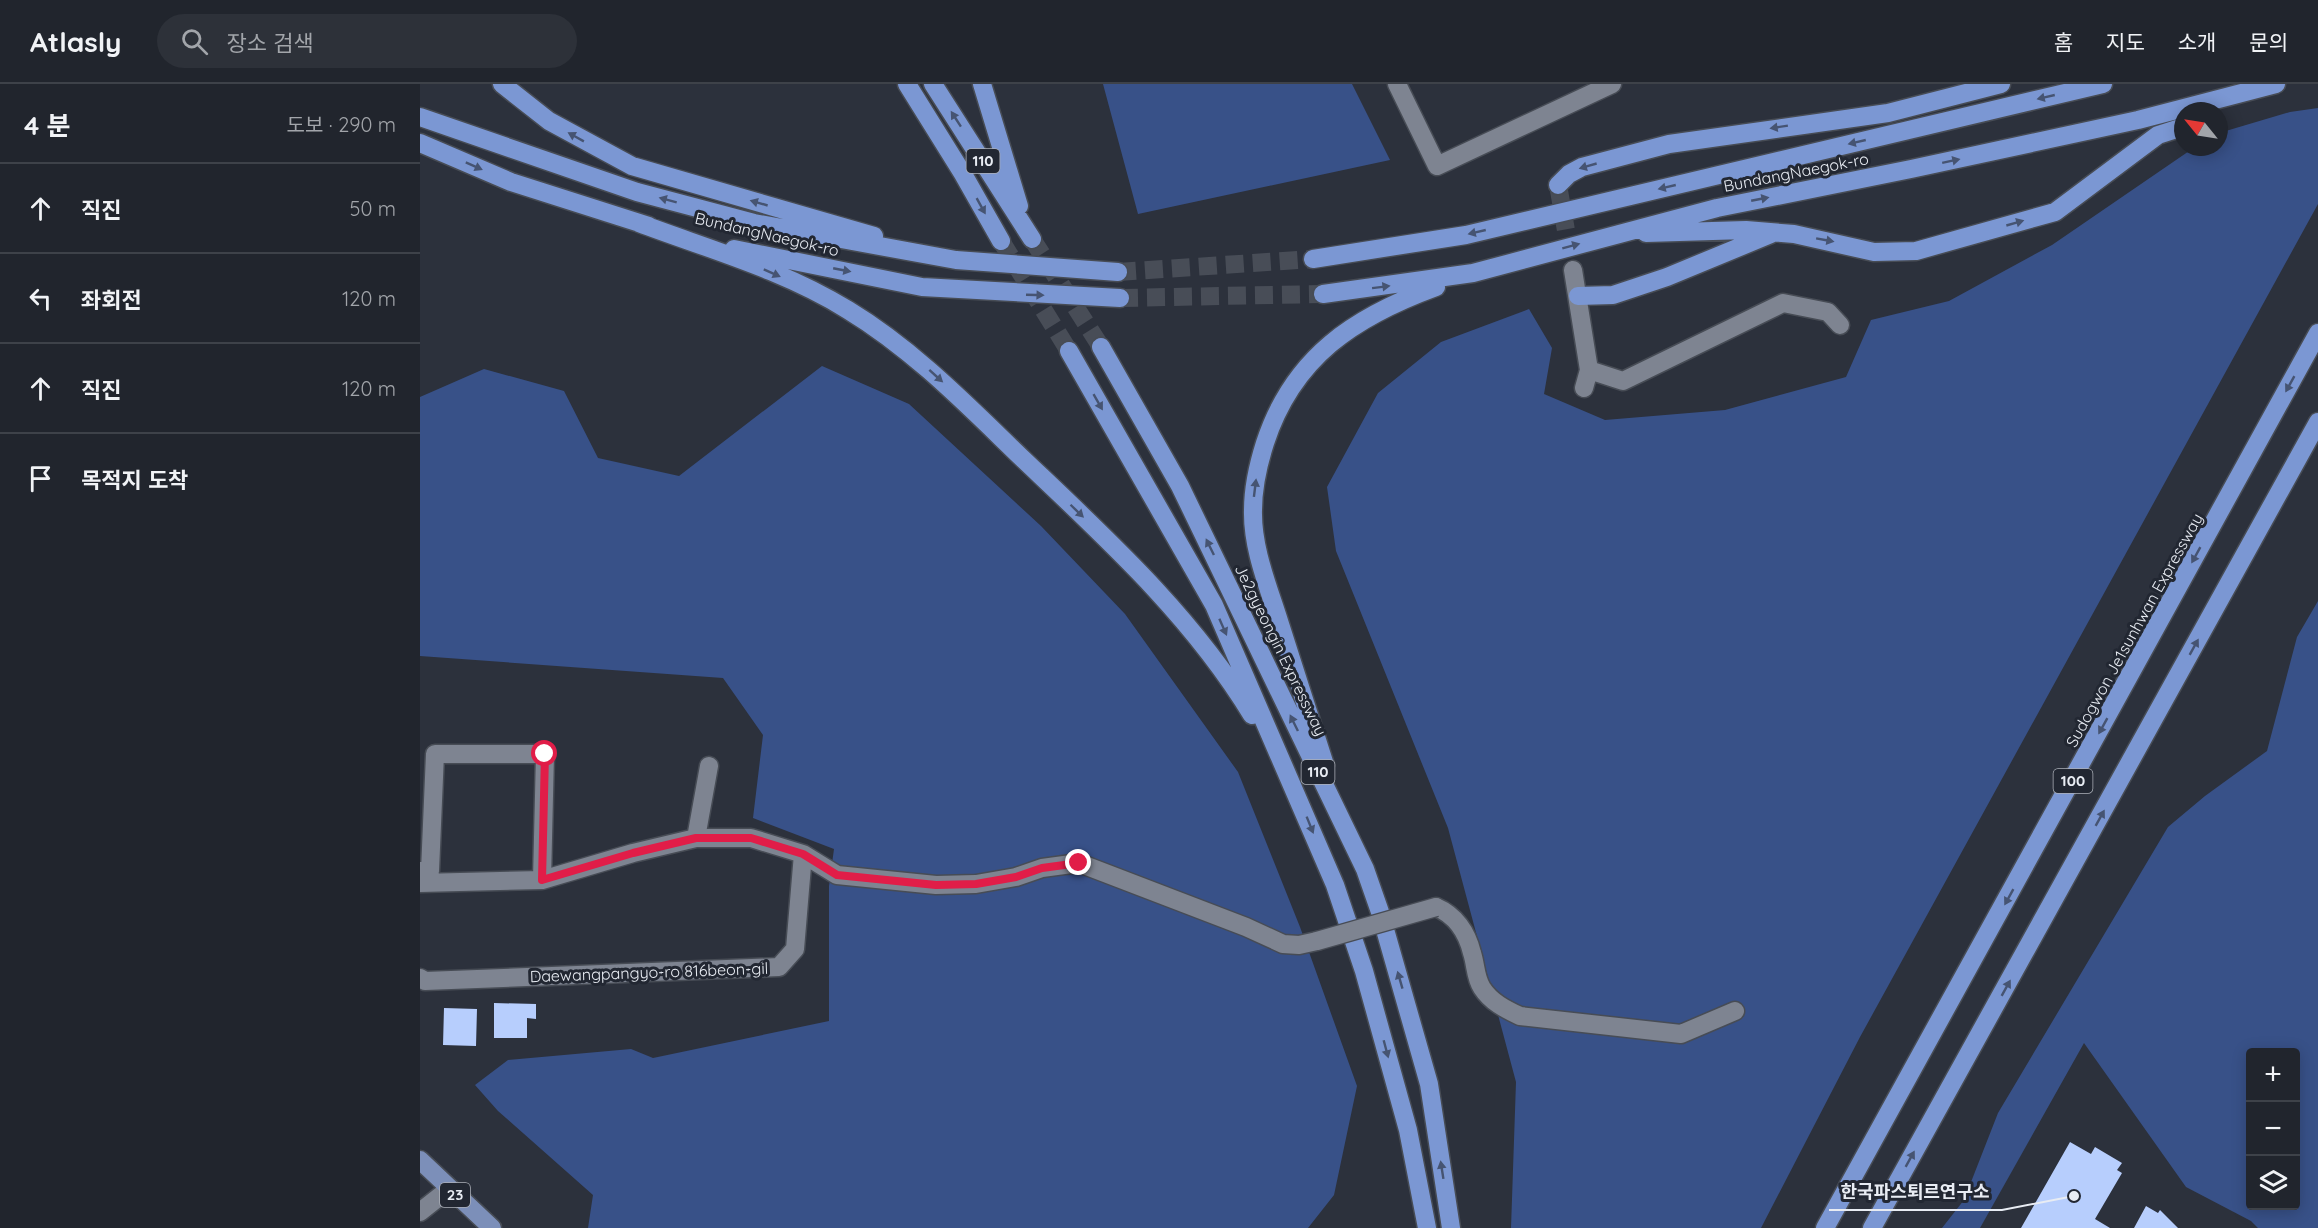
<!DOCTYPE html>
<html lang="ko">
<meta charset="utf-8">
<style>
:root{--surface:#21252d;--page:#2d3139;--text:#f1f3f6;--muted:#a2a5aa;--line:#3e4249}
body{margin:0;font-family:Quicksand,"Noto Sans KR",sans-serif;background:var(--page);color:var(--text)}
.controls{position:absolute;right:18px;bottom:18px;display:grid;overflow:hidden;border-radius:6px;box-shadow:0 3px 15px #0003}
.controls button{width:54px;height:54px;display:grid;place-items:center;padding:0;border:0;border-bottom:2px solid var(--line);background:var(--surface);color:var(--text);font:30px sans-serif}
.compass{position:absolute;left:1754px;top:18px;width:54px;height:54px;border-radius:50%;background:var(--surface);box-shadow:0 3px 15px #0003;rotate:300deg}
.stop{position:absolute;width:18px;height:18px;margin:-14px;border:4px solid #e11d48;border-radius:50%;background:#fff}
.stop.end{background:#e11d48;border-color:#fff;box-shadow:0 2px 6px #0008}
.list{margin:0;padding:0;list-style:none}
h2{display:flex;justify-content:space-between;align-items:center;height:78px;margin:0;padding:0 24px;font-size:26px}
h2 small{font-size:20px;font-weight:400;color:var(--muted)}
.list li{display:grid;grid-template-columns:39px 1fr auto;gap:18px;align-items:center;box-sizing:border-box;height:90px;padding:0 24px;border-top:2px solid var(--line)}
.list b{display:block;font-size:22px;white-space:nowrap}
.list em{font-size:20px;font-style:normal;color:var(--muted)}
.icon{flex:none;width:33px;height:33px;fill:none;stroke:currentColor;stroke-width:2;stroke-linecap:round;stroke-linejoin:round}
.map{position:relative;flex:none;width:1898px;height:1144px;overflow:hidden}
header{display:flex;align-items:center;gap:36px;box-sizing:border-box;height:84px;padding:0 30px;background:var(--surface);border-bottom:2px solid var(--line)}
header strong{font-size:28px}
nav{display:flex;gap:33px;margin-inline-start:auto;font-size:21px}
.search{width:420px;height:54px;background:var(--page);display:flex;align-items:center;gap:15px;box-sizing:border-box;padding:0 21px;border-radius:33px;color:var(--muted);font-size:22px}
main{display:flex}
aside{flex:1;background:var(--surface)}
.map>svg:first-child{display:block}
</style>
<header>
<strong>Atlasly</strong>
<div class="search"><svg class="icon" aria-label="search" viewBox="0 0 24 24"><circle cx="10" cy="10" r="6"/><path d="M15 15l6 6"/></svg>장소 검색</div>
<nav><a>홈</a><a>지도</a><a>소개</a><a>문의</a></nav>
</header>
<main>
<aside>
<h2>4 분<small>도보 · 290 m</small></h2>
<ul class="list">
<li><svg class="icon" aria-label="ahead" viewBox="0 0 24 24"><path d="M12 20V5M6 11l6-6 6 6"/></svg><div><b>직진</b></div><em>50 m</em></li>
<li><svg class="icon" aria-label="left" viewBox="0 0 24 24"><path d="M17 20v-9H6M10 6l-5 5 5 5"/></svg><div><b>좌회전</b></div><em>120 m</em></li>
<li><svg class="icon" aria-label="ahead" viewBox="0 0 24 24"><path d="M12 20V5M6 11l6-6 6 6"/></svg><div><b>직진</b></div><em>120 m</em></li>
<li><svg class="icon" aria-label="arrive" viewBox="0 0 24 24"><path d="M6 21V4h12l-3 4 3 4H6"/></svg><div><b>목적지 도착</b></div></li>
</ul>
</aside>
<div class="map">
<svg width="1898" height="1144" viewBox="0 0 1898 1144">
<rect width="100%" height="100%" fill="#2c313c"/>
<!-- green -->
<path fill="#385188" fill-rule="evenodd" d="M683,0h249l38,76 -252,54z
M1898,24v96l-458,833 -99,191h-250l5,-146 -68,-254 -112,-277 -9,-64 51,-94 63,-51 88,-33 23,39 -8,46 61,26 120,-10 121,-33 25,-57 78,-19 103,-56 143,-98h24v-14l71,-21z
M402,282l87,38 132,122 84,88 113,158 62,155 57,159 -23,109 -26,33h-720l5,-33 -95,-84 -23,-26 33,-25 123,-11 22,9 176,-37v-135l5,-37 -81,-31 10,-83 -40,-57 -303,-22v-259l64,-28 80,22 34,67 81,18z
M1898,517v627h-60l-7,-7 -65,-34 -102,-144 -104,185h-38l22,-28 34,-87 170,-286 37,-31 62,-45 30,-114zM1830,968h46v154h-46z"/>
<!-- building -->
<path fill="#b7cefd" d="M74,919l42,1v15l-9,-1v20h-33z
M24,924l33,1 -1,37 -33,-1z
M1650,1058l21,12 4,-7 27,16 -5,7 5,3 -27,46 15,9h-89z
M1726,1122l12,7 2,-3 18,18h-44z"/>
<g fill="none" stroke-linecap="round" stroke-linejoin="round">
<!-- minor-tunnel -->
<path stroke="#484d57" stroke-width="18" stroke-dasharray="18 9" stroke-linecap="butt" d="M1138,101l15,85"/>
<!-- highway-tunnel -->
<path stroke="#484d57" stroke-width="18" stroke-dasharray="18 9" stroke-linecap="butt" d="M612,155l69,108
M581,157l68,110
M698,188l195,-13
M700,214l203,-4"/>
<!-- minor casing -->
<g stroke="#474c55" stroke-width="21">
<path id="minor" d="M977,0l40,82 175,-82
M1153,186l16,100
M1164,304l5,-18 34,11 160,-78 45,9 12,13
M276,754l13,-72
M0,787h10l5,-117h110l-3,126
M0,799l122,-3 91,-27 63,-15h55l52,16 34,21 99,10 40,-1 40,-7 26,-9 37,-5 167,64 37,17 16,1 18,-4
M1016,823c19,8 31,25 36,46 4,12 3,24 10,35 9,14 23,21 38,28l161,18 54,-23
M0,894l5,3 354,-14 16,-18 8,-95
M0,1128l29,-23"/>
</g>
<!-- major casing -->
<g stroke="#474c55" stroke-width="21">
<path id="major" d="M0,1076l72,68"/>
</g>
<!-- highway casing -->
<g stroke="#474c55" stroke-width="21">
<path id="highway" d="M82,0l47,37 83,45 242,70
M487,0l56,90 38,67
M513,0l99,155
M562,0l37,122
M0,33l217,75 117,31 202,37 162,12
M0,59l91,39 138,44
M1138,101l11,-11 13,-7 87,-23 219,-31 113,-29
M219,139c69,26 145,47 209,87 66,40 120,96 175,149 83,79 169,157 229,256
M1226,149l100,-3 48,4 80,18 42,-1 139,-39 103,-77 25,-8
M314,165l188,38 198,11
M893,175l153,-24 637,-151
M903,210l150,-21 244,-65 194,-39 227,-49 138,-36
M1158,212l35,-1 54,-18 104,-43
M681,263l79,139 185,383 15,43 49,172 22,144
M649,267l145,254 121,280 29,86 44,159 19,98
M905,681c-15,-48 -31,-96 -46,-144 -11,-35 -27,-73 -26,-111 0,-22 5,-45 12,-67 28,-86 89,-126 171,-156
M1405,1144l493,-895
M1452,1144l446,-806"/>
</g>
<!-- minor -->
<use href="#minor" stroke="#7e8491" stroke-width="18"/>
<!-- major -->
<use href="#major" stroke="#7c8fb9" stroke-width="18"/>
<!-- highway -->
<use href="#highway" stroke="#7b97d3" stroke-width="18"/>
<!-- minor-bridge casing -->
<g stroke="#474c55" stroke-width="21" stroke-linecap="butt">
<path id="minor-bridge" d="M897,857l119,-34"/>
</g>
<!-- minor-bridge -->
<use href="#minor-bridge" stroke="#7e8491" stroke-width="18"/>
</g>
<!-- one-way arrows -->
<defs><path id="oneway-solid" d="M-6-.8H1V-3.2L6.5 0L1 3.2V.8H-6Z" transform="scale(1.5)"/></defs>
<g fill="#465472">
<use href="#oneway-solid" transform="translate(1626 13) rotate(167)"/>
<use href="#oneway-solid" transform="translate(536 35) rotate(-123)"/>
<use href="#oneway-solid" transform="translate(1359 43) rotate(171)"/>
<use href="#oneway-solid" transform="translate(156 53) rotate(-151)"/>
<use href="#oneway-solid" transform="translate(1437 58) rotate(167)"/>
<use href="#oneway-solid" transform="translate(1531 77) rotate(-12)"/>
<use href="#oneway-solid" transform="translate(54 82) rotate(24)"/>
<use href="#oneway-solid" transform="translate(1168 82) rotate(164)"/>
<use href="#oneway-solid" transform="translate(1247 103) rotate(167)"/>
<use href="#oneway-solid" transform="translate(1340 115) rotate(-11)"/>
<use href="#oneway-solid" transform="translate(248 116) rotate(-165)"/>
<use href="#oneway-solid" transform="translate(339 119) rotate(-164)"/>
<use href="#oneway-solid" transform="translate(561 122) rotate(61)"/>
<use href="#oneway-solid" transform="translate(1595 139) rotate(-16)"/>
<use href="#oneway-solid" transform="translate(1057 148) rotate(167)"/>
<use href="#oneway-solid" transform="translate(1405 156) rotate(10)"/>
<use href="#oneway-solid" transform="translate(1151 162) rotate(-15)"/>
<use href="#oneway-solid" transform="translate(422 186) rotate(11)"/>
<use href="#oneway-solid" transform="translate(352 189) rotate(24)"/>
<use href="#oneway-solid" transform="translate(961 203) rotate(-7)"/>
<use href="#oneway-solid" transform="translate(615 211) rotate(2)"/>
<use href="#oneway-solid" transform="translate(516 292) rotate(42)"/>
<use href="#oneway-solid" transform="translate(1870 300) rotate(119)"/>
<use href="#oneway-solid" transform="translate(678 318) rotate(60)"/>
<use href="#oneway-solid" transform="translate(835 404) rotate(-83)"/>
<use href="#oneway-solid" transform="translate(657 427) rotate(44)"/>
<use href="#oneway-solid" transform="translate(790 463) rotate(-116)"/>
<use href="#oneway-solid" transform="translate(1776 471) rotate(119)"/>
<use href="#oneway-solid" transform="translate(803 543) rotate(66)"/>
<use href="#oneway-solid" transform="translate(1774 563) rotate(-61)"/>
<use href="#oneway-solid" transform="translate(874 639) rotate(-116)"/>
<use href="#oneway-solid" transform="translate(1683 642) rotate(119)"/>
<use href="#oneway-solid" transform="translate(1680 734) rotate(-61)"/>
<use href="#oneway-solid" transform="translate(890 741) rotate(68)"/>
<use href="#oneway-solid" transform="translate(1589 813) rotate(119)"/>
<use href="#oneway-solid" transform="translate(980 896) rotate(-106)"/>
<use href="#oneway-solid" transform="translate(1586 904) rotate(-61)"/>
<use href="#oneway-solid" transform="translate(966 965) rotate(75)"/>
<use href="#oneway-solid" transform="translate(1490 1075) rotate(-61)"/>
<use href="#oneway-solid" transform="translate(1022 1086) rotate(-99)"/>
</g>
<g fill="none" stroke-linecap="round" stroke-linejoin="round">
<!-- route -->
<path stroke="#e11d48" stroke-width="8" d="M125,670l-3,126 91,-27 63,-15h55l52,16 34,21 99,10 40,-1 40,-7 26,-9 37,-5"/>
</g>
<g text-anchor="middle" stroke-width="6" stroke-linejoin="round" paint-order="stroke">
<!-- shield labels -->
<g fill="#222732" stroke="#adb1b9" stroke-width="1.5">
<rect x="546.5" y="65" width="33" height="24" rx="4.5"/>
<rect x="881.5" y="676" width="33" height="24" rx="4.5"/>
<rect x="1633.5" y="685" width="39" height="24" rx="4.5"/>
<rect x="20" y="1099" width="30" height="24" rx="4.5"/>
</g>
<g font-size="15" font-weight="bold" fill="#e8ecf3">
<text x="563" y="82">110</text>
<text x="898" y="693">110</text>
<text x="1653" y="702">100</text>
<text x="35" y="1116">23</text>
</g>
<!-- street labels -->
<g font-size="16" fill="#e8ecf3" stroke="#222732">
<text transform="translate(1376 88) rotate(-11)" y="6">BundangNaegok-ro</text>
<text transform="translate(347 150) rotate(13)" y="6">BundangNaegok-ro</text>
<text transform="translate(1714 546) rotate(-61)" y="6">Sudogwon Je1sunhwan Expressway</text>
<text transform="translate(861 566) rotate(64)" y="6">Je2gyeongin Expressway</text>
<text transform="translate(229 888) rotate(-2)" y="6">Daewangpangyo-ro 816beon-gil</text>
</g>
</g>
<!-- callouts -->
<path fill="none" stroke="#e8ecf3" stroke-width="2" d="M1654 1112L1582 1126H1409"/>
<circle fill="#e8ecf3" stroke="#222732" stroke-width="2" cx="1654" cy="1112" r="6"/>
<g font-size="18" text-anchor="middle" font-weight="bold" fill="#e8ecf3" stroke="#222732" stroke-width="6" stroke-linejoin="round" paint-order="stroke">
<text x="1495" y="1114">한국파스퇴르연구소</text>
</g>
</svg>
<div class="controls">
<button>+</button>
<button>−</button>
<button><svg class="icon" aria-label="layers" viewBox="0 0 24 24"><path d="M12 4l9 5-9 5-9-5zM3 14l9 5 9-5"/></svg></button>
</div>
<svg class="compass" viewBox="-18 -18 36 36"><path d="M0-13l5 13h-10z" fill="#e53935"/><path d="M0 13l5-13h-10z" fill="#a2a5aa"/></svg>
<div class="stop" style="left:125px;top:670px"></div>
<div class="stop end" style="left:659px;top:779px"></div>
</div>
</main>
